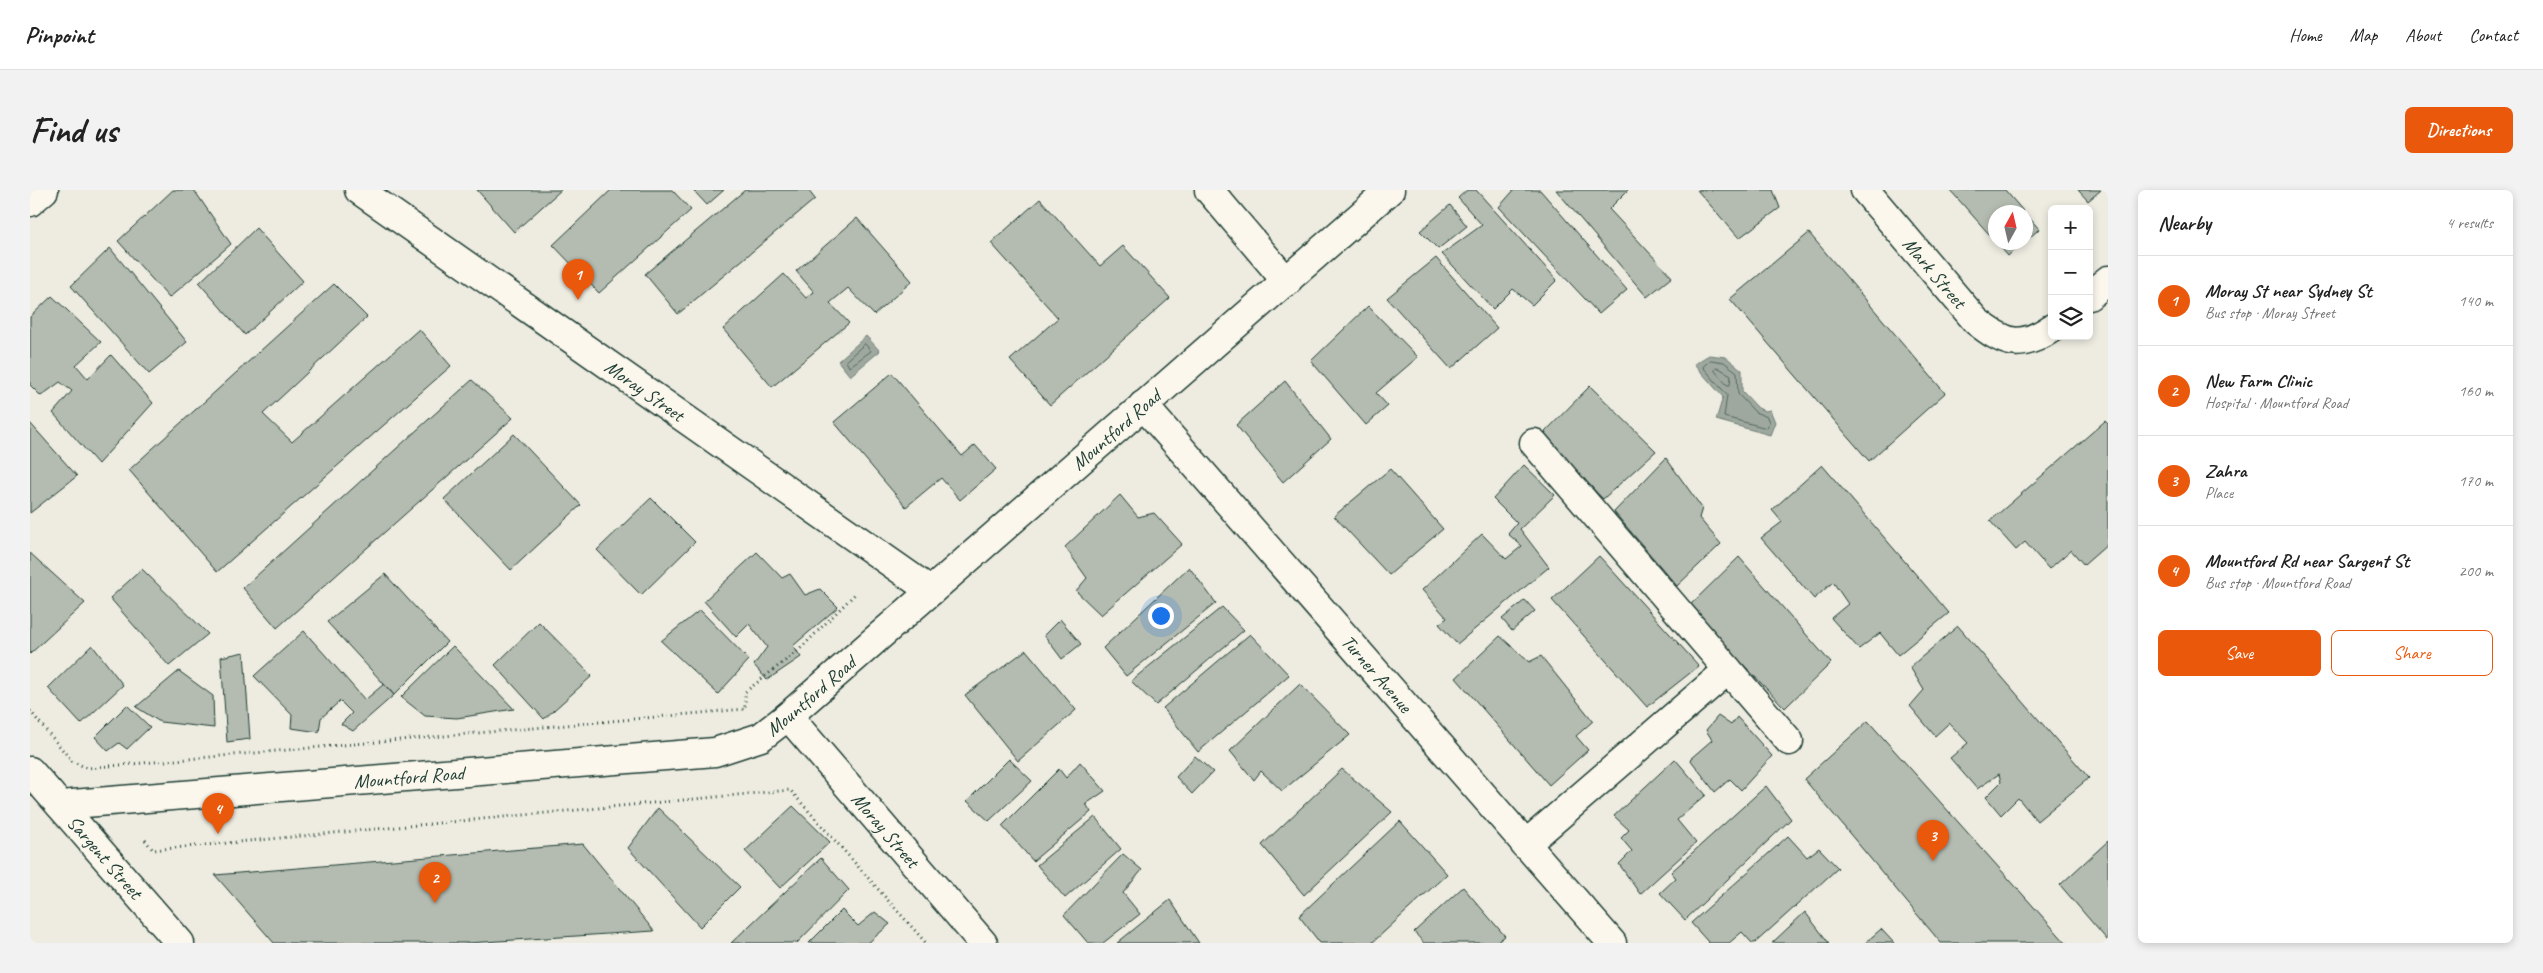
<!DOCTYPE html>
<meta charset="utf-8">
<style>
:root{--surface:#fff;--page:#f2f2f2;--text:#222;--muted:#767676;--line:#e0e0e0;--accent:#ea580c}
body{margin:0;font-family:Caveat,sans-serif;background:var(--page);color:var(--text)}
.controls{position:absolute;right:15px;top:15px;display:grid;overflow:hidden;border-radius:8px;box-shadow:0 2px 8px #0003}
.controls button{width:45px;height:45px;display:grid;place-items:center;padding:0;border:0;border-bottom:1px solid var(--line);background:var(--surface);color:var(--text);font:25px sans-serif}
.compass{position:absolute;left:1958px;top:15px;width:45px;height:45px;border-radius:50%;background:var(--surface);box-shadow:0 2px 8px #0003;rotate:8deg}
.you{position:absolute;left:1130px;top:425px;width:18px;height:18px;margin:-12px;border:4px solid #fff;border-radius:50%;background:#1a73e8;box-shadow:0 0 0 8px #1a73e833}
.badge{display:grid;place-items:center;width:32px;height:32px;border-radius:50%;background:var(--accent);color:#fff;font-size:16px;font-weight:700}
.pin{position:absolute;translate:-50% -41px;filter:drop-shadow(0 1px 2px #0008)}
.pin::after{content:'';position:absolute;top:26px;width:18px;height:15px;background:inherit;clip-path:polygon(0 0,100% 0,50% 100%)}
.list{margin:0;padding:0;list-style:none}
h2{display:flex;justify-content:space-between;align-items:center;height:65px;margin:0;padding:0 20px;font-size:21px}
h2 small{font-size:16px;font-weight:400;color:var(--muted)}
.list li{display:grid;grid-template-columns:32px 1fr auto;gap:15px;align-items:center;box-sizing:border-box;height:90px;padding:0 20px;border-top:1px solid var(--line)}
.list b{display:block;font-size:19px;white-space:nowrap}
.list p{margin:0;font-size:16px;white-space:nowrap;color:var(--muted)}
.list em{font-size:16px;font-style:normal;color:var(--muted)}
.actions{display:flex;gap:10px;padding:15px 20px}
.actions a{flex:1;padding:11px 0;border:1px solid var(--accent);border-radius:8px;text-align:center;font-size:18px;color:var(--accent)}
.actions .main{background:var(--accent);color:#fff}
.icon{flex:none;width:28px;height:28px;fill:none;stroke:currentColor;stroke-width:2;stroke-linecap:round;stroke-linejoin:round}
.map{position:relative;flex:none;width:2078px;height:753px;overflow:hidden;border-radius:8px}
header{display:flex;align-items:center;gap:30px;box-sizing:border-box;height:70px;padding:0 25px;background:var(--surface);border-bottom:1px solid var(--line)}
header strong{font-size:24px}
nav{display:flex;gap:28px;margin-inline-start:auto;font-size:18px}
.intro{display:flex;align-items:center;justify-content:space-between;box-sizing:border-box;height:120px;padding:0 30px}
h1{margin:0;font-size:35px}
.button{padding:12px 22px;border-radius:8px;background:var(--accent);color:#fff;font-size:18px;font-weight:700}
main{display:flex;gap:30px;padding:0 30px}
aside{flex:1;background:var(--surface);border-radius:8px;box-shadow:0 2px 8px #0003}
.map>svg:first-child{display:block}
</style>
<header>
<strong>Pinpoint</strong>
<nav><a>Home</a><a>Map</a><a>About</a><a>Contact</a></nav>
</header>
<div class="intro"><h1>Find us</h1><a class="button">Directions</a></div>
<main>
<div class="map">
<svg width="2078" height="753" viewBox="0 0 2078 753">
<rect width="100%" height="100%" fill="#eeece1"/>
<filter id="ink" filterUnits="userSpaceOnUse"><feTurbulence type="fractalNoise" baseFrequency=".02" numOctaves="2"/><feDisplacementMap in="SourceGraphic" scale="10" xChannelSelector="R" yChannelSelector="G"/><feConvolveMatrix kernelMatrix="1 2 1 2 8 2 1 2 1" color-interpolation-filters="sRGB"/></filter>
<g filter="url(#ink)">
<!-- water -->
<path fill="#9fa89f" stroke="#6c7d74" d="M836,146l14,15 -30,25 -12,-15z
M1679,165l17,2 16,13v21l16,17 7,3 5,-1 5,12 -5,13 -54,-15 7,-23 -29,-33z"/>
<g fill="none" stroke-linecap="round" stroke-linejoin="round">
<!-- shore -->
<path stroke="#52685f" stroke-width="1" d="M835,154l6,7 -22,16 -3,-6z
M1681,170l13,2 13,10 1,22 17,18 12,5 2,5 -2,6 -43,-11 3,-22 -24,-28z
M1687,177l14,8 -1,10h-3l-12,-14z"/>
</g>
<!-- building -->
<path fill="#b4bbb0" stroke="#1f3d34" d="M143,0h21l37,54 -62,54 -51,-57z
M447,0h84l-47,42z
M581,0h61l19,20 -92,83 -46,-48z
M663,0h31l-17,15z
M715,0h63l7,9 -137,115 -33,-40z
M1437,0h9l81,90 -25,25 -19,-16 -20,20 -51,-55 40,-29 -24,-27z
M1484,0h26l87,100 -28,24 -100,-107z
M1526,0h72l-19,19 63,68 -25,20z
M1667,0h76l7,18 -41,30z
M1920,0h55l19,22h-28v30z
M2048,0h23l-13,11z
M1010,9l60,67 23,-20 47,52 -120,107 -40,-45 48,-42 -67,-75z
M1420,15l17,21 -29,23 -18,-18z
M1996,24l13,15 -13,12z
M827,28l55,63 -38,34 -26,-27 -18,15 19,20 -77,64 -49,-58 61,-55 22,24 8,-6 -18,-21z
M226,38l47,53 -58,54 -46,-52z
M1779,43l136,160 -76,68 -139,-162z
M1966,52h27l-15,14z
M80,58l77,94 -38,32 -78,-88z
M1406,68l61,70 -46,41 -64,-71z
M304,94l33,33 -104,97 29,28 127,-113 32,37 -234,206 -88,-102z
M22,106l49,46 -25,23 12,14 23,-24 42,48 -55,61 -45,-51 19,-22 -12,-9 -19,14 -11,-11v-68z
M1338,116l50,51 -42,36 12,13 -22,19 -55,-64z
M862,183l70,83 13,-11 21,24 -36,31 -19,-22 -35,29 -72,-85z
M442,190l41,38 -236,210 -34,-40z
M1255,191l46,58 -48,43 -47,-57z
M1560,196l66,65 -53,48 -61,-64z
M2075,231l3,3v120l-24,21 -13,-15 -22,19 -24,-27 -9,8 -26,-29z
M0,233l47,53 -47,37z
M484,244l67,71 -70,65 -67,-71z
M1636,268l36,50 -3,10 22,26 -44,42 -63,-74z
M1494,275l31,30 -35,34 29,38 -92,77 -18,-20 8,-6 -25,-28 60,-56 24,25 16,-13 -14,-12 9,-11 -24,-24z
M1792,275l127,148 -51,42 -18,-22 -21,16 -28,-31 17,-14 -15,-22 -19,17 -53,-61 21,-16 -10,-12z
M1360,279l53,60 -54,46 -55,-59z
M1090,305l18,22 16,-4 28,31 -81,71 -25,-24 11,-13 -22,-31z
M621,308l44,44 -54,53 -44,-45z
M727,362l25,26 8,-4 15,21 15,-6 18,18 -45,39 8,11 -34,23 -13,-15 13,-18 -18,-23 -13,13 -32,-36z
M0,363l55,50 -55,51z
M1569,366l100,110 -52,41 -95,-107z
M1709,367l92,106 -46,45 -97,-101z
M1159,377l27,36 -90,73 -23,-28z
M112,379l66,65 -39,32 -59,-68z
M355,384l62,68 -53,53 -67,-73z
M1495,410l10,11 -23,20 -10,-12z
M1192,417l22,23 -88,75 -25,-24z
M670,420l49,50 -31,34 -57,-53z
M1030,429l21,25 -19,15 -18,-24z
M509,432l53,54 -48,43 -49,-54z
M1928,436l131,152 -52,43 -19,-23 -17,17 -15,-18 15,-15 -2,-8 -22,15 -27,-31 18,-15 -19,-20 -14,13 -25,-30 14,-16 -14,-23z
M274,441l61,69 19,-16 10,11 -41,36 -12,-7 11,-11 -12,-12 -19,17 -2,14 -28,-4 1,-13 -38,-39z
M1220,444l39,41 -91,77 -35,-44z
M1470,446l29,26 12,-6 52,65 -17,15 12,14 -39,35 -93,-107z
M62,455l31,40 -42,39 -33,-36z
M423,456l61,63 -57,9 -32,-2 -24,-19z
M996,460l50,60 -58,51 -53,-66z
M214,462l6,87 -23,3 -6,-85z
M149,481l34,25 1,32 -54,-6 -24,-15z
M1270,494l50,51 -68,56 -21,-20 -7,9 -24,-29z
M97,515l23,22 -23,22 -8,-6 -11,8 -13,-14z
M1688,526l13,9 6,-8 35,39 -31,34 -11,-11 -15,13 -25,-33 22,-19 -6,-10z
M1838,531l198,222h-125l-137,-164z
M1165,566l18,16 -21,22 -16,-17z
M979,569l23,22 -43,40 -22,-20z
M1645,569l31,36 -29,25 19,23 -56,51 -21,-30 13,-13 -11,-13 8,-8 -15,-14z
M1050,572l25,29 -19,13 5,8 -58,49 -31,-35 57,-57 7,9z
M1312,579l50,43 -88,83 -42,-50z
M1736,596l25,33 -106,101 -25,-27 16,-15 -5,-6z
M763,616l37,36 -50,46 -35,-37z
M628,618l82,79 -40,40 -72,-79z
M1065,627l26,32 -56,49 -28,-33z
M1370,631l47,53 -75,69h-52l-21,-27z
M1758,646l19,21 12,-9 19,20 -83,75h-3l-10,-11 -13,11h-20l-18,-20z
M2078,651v100l-48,-56z
M553,654l71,87 -186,12h-194l-59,-68z
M1093,664l19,16 -19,23 17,21 -37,29h-15l-24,-28z
M791,668l28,32 -52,53h-66z
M1433,697l42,49 -9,7h-72l-10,-11z
M1140,710l29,43h-82z
M812,720l16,16 17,-14 15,12 -22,19h-59z
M1775,722l24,31h-57z
M1851,739l13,14h-29z"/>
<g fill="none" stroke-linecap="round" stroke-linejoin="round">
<!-- minor casing -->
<g stroke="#1f3d34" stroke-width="31">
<g id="minor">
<path id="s1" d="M329,0l572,401"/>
<path d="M1179,0l78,92"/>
<path id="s2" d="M1835,0l111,131c29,23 44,29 76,7"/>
<path d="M0,12l14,-12"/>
<path d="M2059,106l19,-16"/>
<path id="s3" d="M1113,215l469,538"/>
<path d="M1504,253l255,298"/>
<path id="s4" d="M758,526l195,227"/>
<path id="s5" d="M0,581l150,172"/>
<path id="s6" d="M30,615l655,-53 46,-15 27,-21 602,-526"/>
<path d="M1495,655l203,-175"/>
</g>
</g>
<!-- path -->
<path stroke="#1f3d34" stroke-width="3" stroke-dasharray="1 4" stroke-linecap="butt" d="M0,521l42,50 15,7 658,-59v-17l54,-42 58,-58
M115,650l8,10 637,-60 136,153"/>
<!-- minor -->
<use href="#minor" stroke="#fbf7ec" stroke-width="28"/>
</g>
</g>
<g text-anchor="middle" stroke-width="4.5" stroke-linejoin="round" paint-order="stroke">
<!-- street labels -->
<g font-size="20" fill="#1f3d34" stroke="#fbf7ec">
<text dy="7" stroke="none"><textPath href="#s2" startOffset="108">Mark Street</textPath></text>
<text dy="7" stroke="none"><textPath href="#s1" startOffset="349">Moray Street</textPath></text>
<text dy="7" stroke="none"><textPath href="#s6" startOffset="1175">Mountford Road</textPath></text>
<text dy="7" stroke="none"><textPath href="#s3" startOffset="356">Turner Avenue</textPath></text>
<text dy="7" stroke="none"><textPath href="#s6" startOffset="770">Mountford Road</textPath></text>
<text dy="7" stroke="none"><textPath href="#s6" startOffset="350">Mountford Road</textPath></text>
<text dy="7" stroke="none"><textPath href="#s4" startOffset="150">Moray Street</textPath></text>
<text dy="7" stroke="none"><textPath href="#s5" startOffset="114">Sargent Street</textPath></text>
</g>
</g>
</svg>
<div class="controls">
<button>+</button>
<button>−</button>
<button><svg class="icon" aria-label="layers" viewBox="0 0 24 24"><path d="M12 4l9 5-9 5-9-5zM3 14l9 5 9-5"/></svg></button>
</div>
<svg class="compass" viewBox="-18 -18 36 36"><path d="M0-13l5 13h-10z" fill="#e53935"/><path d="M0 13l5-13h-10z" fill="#767676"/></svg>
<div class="you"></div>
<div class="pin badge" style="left:548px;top:110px">1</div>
<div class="pin badge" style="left:405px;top:713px">2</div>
<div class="pin badge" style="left:1903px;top:671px">3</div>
<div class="pin badge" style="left:188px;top:644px">4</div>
</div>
<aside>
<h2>Nearby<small>4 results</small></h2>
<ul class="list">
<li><span class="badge">1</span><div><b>Moray St near Sydney St</b><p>Bus stop · Moray Street</p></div><em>140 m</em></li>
<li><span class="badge">2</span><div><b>New Farm Clinic</b><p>Hospital · Mountford Road</p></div><em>160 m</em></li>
<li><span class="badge">3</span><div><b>Zahra</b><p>Place</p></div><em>170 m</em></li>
<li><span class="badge">4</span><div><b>Mountford Rd near Sargent St</b><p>Bus stop · Mountford Road</p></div><em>200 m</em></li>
</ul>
<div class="actions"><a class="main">Save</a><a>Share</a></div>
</aside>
</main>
